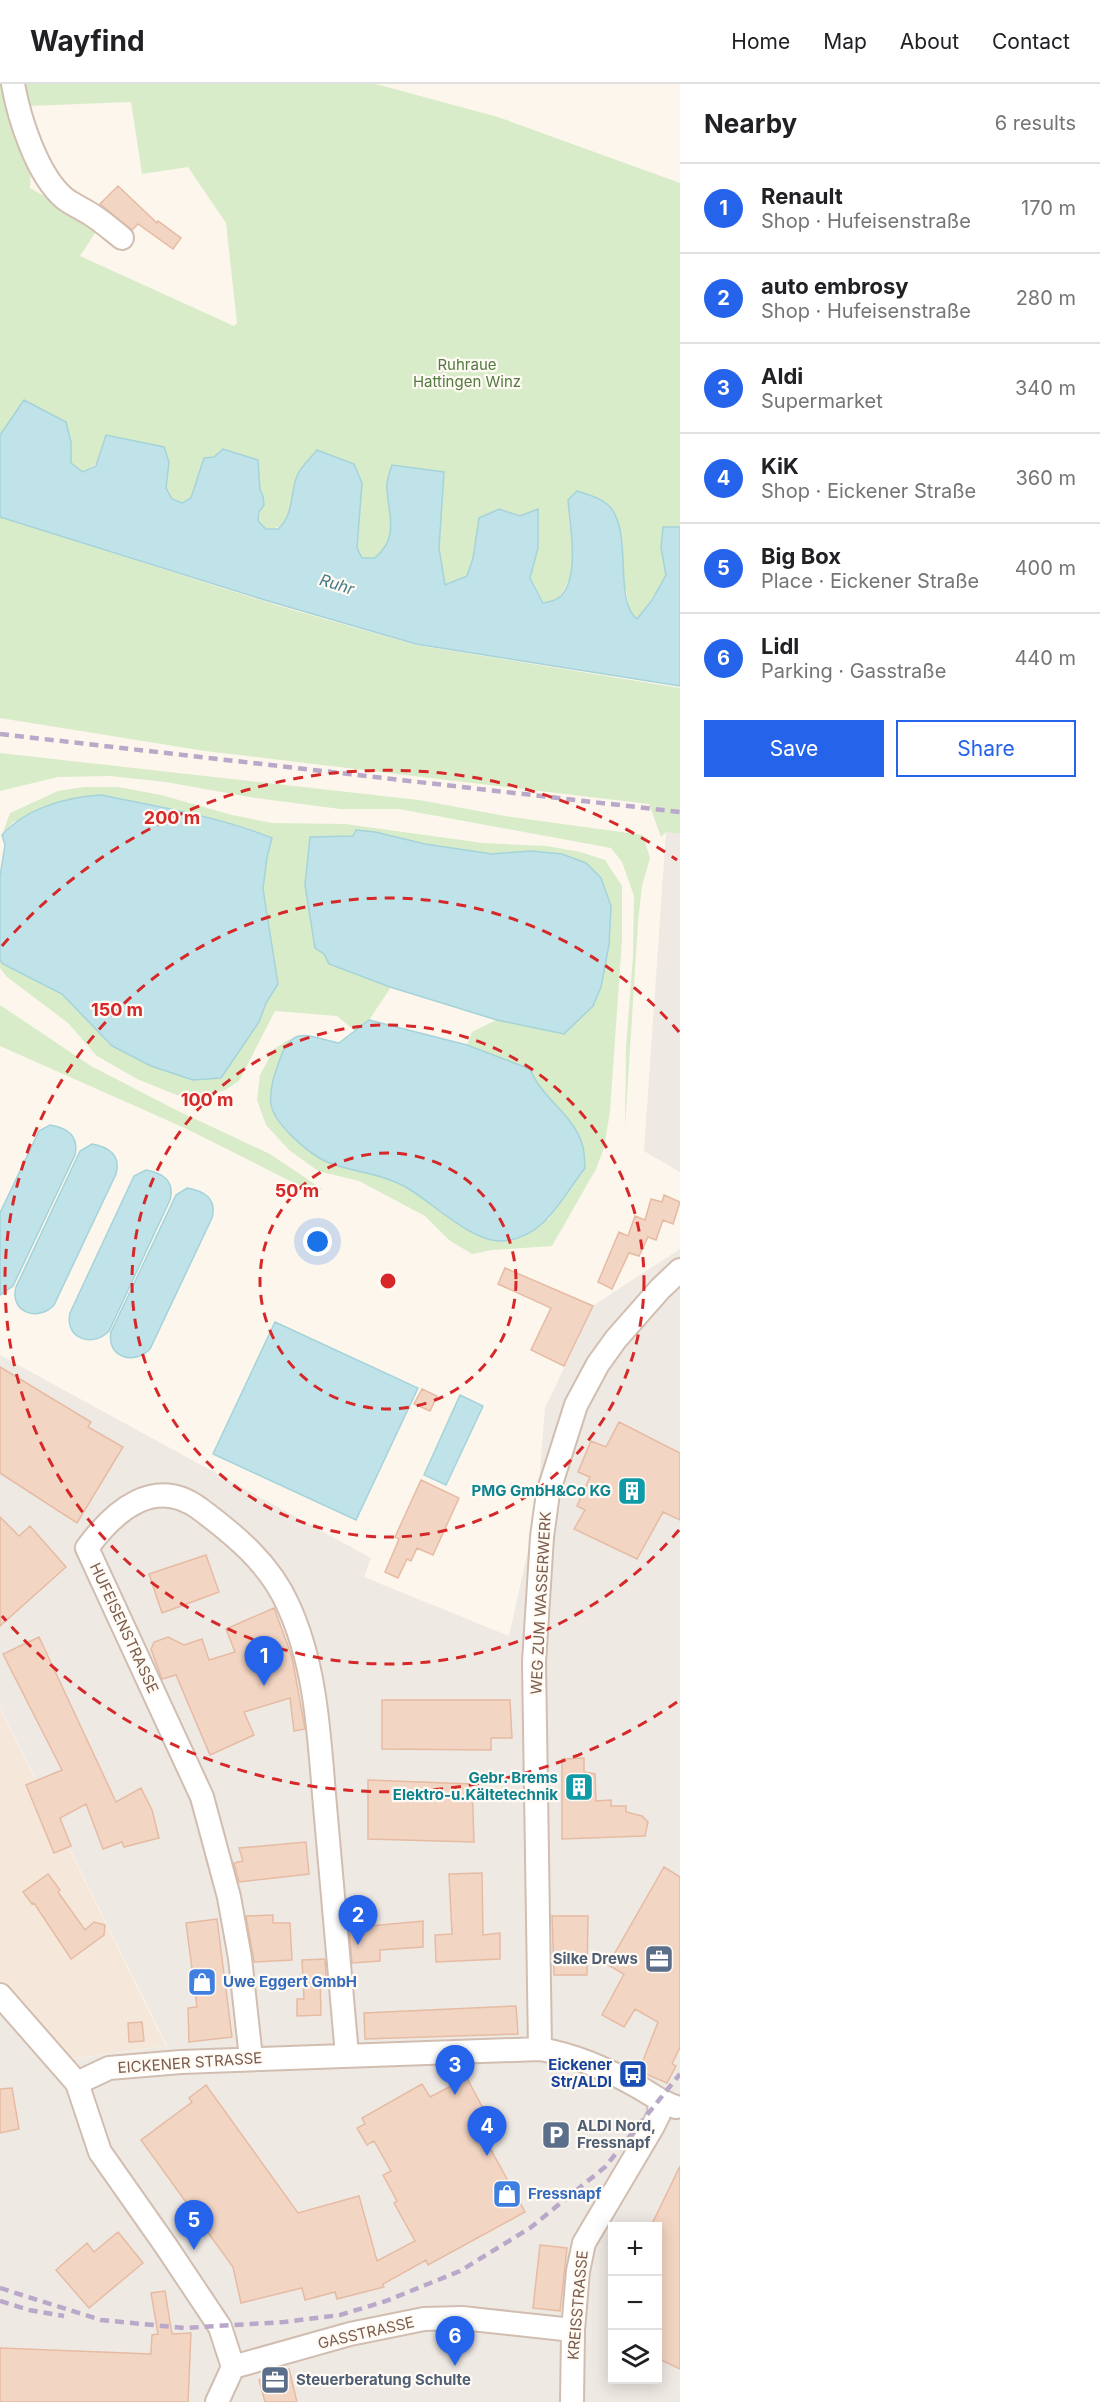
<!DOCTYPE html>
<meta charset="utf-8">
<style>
:root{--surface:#fff;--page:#f2f2f2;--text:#202124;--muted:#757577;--line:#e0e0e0;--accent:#2563eb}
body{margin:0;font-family:Inter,sans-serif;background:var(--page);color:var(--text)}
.controls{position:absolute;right:18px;bottom:18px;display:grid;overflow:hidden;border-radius:0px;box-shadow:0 3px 15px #0003}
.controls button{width:54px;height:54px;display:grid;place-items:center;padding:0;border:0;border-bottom:2px solid var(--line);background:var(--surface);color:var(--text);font:30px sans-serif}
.you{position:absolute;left:318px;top:1158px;width:21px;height:21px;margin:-15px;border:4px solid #fff;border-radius:50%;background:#1a73e8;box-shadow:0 0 0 9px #1a73e833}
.badge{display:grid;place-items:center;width:39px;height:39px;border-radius:50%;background:var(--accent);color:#fff;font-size:20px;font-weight:700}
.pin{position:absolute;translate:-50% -50px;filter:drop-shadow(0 2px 3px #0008)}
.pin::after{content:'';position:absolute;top:32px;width:21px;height:18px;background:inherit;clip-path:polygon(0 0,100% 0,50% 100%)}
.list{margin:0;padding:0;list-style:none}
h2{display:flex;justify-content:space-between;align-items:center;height:78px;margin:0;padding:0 24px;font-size:26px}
h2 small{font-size:20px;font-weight:400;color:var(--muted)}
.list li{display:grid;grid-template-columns:39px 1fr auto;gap:18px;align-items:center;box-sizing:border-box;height:90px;padding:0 24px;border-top:2px solid var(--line)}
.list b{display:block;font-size:22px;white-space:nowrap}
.list p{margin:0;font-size:20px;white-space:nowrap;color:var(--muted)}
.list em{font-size:20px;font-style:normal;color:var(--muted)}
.actions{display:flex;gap:12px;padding:18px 24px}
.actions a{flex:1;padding:14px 0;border:2px solid var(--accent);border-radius:0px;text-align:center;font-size:21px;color:var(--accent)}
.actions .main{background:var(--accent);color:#fff}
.icon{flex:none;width:33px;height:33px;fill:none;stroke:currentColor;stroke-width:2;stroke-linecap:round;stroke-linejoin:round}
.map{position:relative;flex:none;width:680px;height:2318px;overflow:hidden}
header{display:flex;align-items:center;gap:36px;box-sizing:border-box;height:84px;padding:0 30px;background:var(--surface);border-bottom:2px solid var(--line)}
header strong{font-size:28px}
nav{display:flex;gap:33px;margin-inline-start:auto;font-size:21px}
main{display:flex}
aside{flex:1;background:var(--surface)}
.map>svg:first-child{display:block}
</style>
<header>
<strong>Wayfind</strong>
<nav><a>Home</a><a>Map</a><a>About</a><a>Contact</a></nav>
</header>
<main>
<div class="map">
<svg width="680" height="2318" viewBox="0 0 680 2318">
<rect width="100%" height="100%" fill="#fdf6ec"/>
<!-- residential -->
<path fill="#f5e8da" d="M0,1624l166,338 -103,14 -63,-80z"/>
<!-- industrial -->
<path fill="#efe9e4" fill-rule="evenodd" d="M666,748l14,2v338l-36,-21z
M680,1165v1153h-680v-394l65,52 102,-14 -167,-339v-352l371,203 -7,19 145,59 28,-126 8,-102 49,-103zM612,2142h46v154h-46z"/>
<!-- green -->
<path fill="#d8ecc9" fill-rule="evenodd" d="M0,0h376l122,33 182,66v418l-26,-5 -17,23 -7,-5 -4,-24 -56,-11 -11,19 -15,5 -13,-25 1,-6 -60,-13 -5,17 -23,9 -57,-44 -2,8 -10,9h-13l-5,-10 1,-15 -70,-18c-5,11 -9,13 -22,14l-8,-7 3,-14 -70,-10 -9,4 -10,-2 -6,-12 -70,-24 -13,8 -12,-9 -71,-25zM131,18l11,72 46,-7 38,56 11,100 -3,3 -154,-70 19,-29 -69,-39 3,-76 -5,-6z
M0,433l279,89 137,39 264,43v146l-14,-2 -5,5 -12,-33 -444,-53 -205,-33z
M0,669l419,47 86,16 138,19 7,23 -8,28 -4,36 -13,206 1,-80 7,-92 1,-60 -12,-34 -11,-14 -212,-39h-59l-91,-12 -83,-15 -56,-6 -52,1 -58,14z
M84,703h34l43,8 71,20 40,8 73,1 138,19 64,3 33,6 25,8 17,26v54l-12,171 -6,37 -8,21 -44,77 -60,4 -20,4 -23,-14 -24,-24 -66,-35 -41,-10 -29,-21 -23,-25 -9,-25 3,-25 14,-26 16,-10 -6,10 43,113 55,14 26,12 72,49 69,-18 14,-24 8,-73 -35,-37 -7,-16 -62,-24 5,-13 24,-12 -105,-33 -22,33 -14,11 -18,-15 -62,-5 -36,70 -14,9 -19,5h-29l-40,-16 -40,-23 -29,-33 -61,-46 -7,-9v-8l3,4 59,30 50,52 39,20 42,14 27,-2 39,-56 7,-19 12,-19 -15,-95 4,-32 5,-19 -19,-8 -65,-18 -87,-17 -88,27 -11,13 8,-22 48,-22z
M0,921l91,61 85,44 94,44 52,35 -8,4 -127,-64 -187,-83z"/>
<!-- water -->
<path fill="#bfe3e8" stroke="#a5d3da" stroke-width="1.5" d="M24,316l42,22 5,20v21l12,9 13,-6 10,-31 58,12 5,15 -3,26 6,11 10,4 9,-5 13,-40 10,-1 9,-8 35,11 2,30 3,6 1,9 -5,7 -1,9 8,8h12c16,-14 12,-35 19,-53 3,-9 14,-18 20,-26l37,14 8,19 -5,65 5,10h13c25,-22 13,-43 12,-70 -1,-8 3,-16 5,-23l52,7 -5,76 6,37 22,-9 6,-18 6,-40 20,-9 21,7 18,-7v39l-8,30 13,25c6,-1 14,-3 18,-7 19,-20 9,-70 7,-96l9,-9c10,3 22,6 30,13 28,24 5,96 30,115l15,-19 14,-25 -5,-27 2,-21h17v159l-264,-42 -148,-43 -268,-84v-82z
M101,711c57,12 117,21 171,43l-5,19 -4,32 15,95 -12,19 -7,19 -38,56 -28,2 -42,-14 -39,-20 -50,-52 -59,-30 -3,-4v-84l5,-31 -3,-10c24,-27 65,-38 99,-40z
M356,746l19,2 50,12 67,10 39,-3 31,3 24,9 15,15 10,28 -2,39 -8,42 -8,19 -29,28 -67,-14 -107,-33 -61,-23 -5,-10 -9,-6 -10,-63 5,-48 43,-1z
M369,936l98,25 63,24c12,30 44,46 52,75 3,7 2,16 3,24 -23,29 -40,70 -82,73 -30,2 -69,-37 -94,-52 -26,-16 -55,-16 -82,-27 -18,-8 -54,-39 -56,-58 -2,-15 4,-31 9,-45 12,-35 30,-22 59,-16z
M50,1041c18,3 29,11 25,30l-62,131 -13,9v-82l39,-82z
M92,1060c17,3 29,11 24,30l-62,131c-15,17 -45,8 -38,-18l64,-136z
M146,1086c17,3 29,11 24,30l-61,131c-16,17 -45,8 -39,-18l64,-137z
M187,1104c18,3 30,11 25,30l-62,131c-16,17 -44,8 -39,-17l65,-137z
M275,1238l143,66 -62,132 -143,-66z
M460,1311l23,11 -37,79 -22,-10z"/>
<!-- building -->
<path fill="#f3d5c3" stroke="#e6bba3" stroke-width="1.5" d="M118,102l39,37 1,-2 23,17 -8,11 -35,-25 -6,6 -32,-26z
M664,1111l16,7 -7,22 -10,-4 -7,20 -8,-3 -9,19 -10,-3 -17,36 -14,-7 21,-50 9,4 7,-20 10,4 6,-21 11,3z
M505,1184l88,38 -29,60 -33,-16 20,-42 -53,-24z
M0,1283l91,55 -3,5 35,20 -46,76 -77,-50z
M422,1305l15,7 -7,15 -16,-7z
M619,1338l61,31v67l-17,-8 -26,47 -63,-30 11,-19 -8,-4 13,-29 -12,-5 13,-31 15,6z
M421,1396l38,18 -26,57 -16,-7 -6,13 -4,-2 -9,19 -13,-6 14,-33 -4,-2z
M0,1433l19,19 11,-10 36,41 -66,59z
M206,1471l13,37 -57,21 -13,-39z
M274,1524l18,49 13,72 -11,2 -4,-33 -46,14 10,23 -44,20 -34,-80 -14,4 -11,-30 3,-7 14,-5 16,8 18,-6 7,21 26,-8 -9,-23z
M39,1553l77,165 25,-14 11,22 7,28 -35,9 -2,-5 -19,7 -17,-45 -26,14 11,28 -17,7 -28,-68 36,-15 -59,-116z
M382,1616h128l2,38h-21v12l-109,-1z
M584,1674v14l11,2 1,27 15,-1v6h15v6l16,4 6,6 -3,14 -83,3v-80z
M368,1696l104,4 2,58 -106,-3z
M306,1758l3,32 -70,8 -5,-19 9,-2 -4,-13z
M664,1783l16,10v170l-8,17 4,2 -9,17 -28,-12 19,-49 -23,-13 -11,18 -22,-12 22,-41 -16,-9z
M482,1789l1,62 17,-2v26l-64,3 -1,-27 17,-1 -3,-60z
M48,1790l12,16 -2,2 27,38 9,-8 11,3 -1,10 -33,24 -37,-56 -2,1 -9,-12z
M273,1831v8h17l2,37 -38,2 -8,-46z
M552,1832h36l-1,59h-33z
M217,1835l15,118 -43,5 -1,-34 9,-1 -11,-84z
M423,1837v26l-43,3v11l-28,2 -3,-35z
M325,1875l1,18h-6l1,38 -24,1v-17h7l-2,-39z
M516,1922l2,28 -153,5 -1,-26z
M142,1938l2,19 -15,1 -1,-19z
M467,1994l28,53 -11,6 41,75 -97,53 -2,-5 -43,24 1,3 -47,12 -2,-7 -30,8 -3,-12 -61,15 -8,-36 -92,-127 51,-38 -3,-4 17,-13 92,128 61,-17 18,65 38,-20 -21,-38 3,-2 -14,-26 8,-4 -17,-30 -7,4 -10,-17 8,-4 -3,-6 60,-34 8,13z
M12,2004l7,41 -19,4v-44z
M680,2082v203l-23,-11v-132h-6z
M118,2148l25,31 -54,45 -33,-38 31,-27 7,9z
M540,2161l27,3 -7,63 -27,-3z
M165,2207l7,43 19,-1 -3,69h-188v-54l151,6 1,-19 6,-1 -7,-41z
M289,2285l8,33h-32l-6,-22z"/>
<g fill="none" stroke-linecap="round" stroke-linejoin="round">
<!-- minor casing -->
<g stroke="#d1beb0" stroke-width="26">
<path id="minor" d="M13,0c6,34 24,91 51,114 9,7 19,11 28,17 11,7 20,15 30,23
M0,1911l77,88 23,69 66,94 54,81 13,40 -16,35
M540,1965l-6,-387 8,-125 6,-44 28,-88 22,-41 18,-25 44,-50 20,-19
M251,1974l-11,-100 -11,-61 -27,-100 -115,-249c27,-37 68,-73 113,-39 35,26 70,55 88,96 29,63 31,133 37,201 8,83 14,166 22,249
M77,1999l32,-15 72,-6 359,-13c35,6 64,19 95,36 15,8 25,17 41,22
M233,2283l117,-33 74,-15 38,-1 111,12
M572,2318l1,-72 5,-59 6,-28 68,-115 7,-14 1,-12"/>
</g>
<!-- minor -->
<use href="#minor" stroke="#fff" stroke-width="22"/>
<!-- rail -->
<path stroke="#b9a8c9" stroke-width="4.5" stroke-dasharray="9 6" stroke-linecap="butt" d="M0,650l680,78
M0,2204l101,32 83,8 100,-6 56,-7 46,-14 74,-30 70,-43 75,-61 75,-93
M0,2217l29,9 35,6"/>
</g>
<!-- distance rings -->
<g fill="none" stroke="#d62828" stroke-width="3" stroke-dasharray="10 8">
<circle cx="388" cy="1197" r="128"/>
<circle cx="388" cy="1197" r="256"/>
<path d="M679 1446A383 383 0 1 1 679 948"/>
<path d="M677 1618A511 511 0 0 1 2 1532M2 862A511 511 0 0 1 677 776"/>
</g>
<!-- icons -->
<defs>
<g id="building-square" transform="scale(1.5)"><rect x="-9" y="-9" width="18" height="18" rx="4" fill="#0f9aa8" stroke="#fffaf3"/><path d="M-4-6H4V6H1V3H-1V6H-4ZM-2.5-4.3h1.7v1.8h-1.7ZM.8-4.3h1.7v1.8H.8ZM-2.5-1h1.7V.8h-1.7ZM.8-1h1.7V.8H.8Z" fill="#fff"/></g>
<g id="office-square" transform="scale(1.5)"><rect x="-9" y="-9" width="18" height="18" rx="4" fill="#5c6f8a" stroke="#fffaf3"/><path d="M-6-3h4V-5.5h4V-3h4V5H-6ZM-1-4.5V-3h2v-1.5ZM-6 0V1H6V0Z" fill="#fff"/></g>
<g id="shop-square" transform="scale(1.5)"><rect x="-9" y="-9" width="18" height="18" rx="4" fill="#3f7fe0" stroke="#fffaf3"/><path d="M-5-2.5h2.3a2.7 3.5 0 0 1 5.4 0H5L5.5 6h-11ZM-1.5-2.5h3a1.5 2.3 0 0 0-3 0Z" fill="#fff"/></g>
<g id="bus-square" transform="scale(1.5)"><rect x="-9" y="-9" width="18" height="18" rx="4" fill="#1a4fb4" stroke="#fffaf3"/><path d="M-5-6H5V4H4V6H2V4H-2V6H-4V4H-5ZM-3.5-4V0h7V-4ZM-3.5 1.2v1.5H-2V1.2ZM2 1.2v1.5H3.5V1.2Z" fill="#fff"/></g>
<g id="parking-square" transform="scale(1.5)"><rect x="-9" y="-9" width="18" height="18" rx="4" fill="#5c6f8a" stroke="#fffaf3"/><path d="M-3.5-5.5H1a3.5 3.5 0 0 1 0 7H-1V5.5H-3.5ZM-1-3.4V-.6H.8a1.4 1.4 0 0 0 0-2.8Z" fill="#fff"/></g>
</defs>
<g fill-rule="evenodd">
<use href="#building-square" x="632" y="1407"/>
<use href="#building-square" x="579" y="1703"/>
<use href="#office-square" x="659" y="1875"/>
<use href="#shop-square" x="202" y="1898"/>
<use href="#bus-square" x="633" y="1990"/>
<use href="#parking-square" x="556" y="2051"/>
<use href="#shop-square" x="507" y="2110"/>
<use href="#office-square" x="275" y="2296"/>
</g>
<g text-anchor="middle" stroke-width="4.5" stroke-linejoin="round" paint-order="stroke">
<!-- park labels -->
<g font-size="15" fill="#537a41" stroke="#fffaf3">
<text x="467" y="286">Ruhraue<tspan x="467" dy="17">Hattingen Winz</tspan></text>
</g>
<!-- culture labels -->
<g font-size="15" font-weight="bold" fill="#0d838f" stroke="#fffaf3" text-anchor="end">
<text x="611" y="1412">PMG GmbH&amp;Co KG</text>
<text x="558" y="1699">Gebr. Brems<tspan x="558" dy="17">Elektro-u.Kältetechnik</tspan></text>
</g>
<!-- street labels -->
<g font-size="15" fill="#7a5c4d" stroke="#fffaf3">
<text transform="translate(541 1519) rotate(-87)" y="5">WEG ZUM WASSERWERK</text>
<text transform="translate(124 1544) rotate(65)" y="5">HUFEISENSTRASSE</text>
<text transform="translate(190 1979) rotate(-4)" y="5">EICKENER STRASSE</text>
<text transform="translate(578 2221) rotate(-85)" y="5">KREISSTRASSE</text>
<text transform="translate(366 2249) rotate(-13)" y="5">GASSTRASSE</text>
</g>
<!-- service labels -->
<g font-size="15" font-weight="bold" fill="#4e5e75" stroke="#fffaf3" text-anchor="start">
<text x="638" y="1880" text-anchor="end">Silke Drews</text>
<text x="577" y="2047">ALDI Nord,<tspan x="577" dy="17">Fressnapf</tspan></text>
<text x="296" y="2301">Steuerberatung Schulte</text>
</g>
<!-- shop labels -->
<g font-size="15" font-weight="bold" fill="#366cbe" stroke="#fffaf3" text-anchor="start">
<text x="223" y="1903">Uwe Eggert GmbH</text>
<text x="528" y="2115">Fressnapf</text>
</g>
<!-- transit labels -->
<g font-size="15" font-weight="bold" fill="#164399" stroke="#fffaf3" text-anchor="end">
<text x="612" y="1986">Eickener<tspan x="612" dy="17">Str/ALDI</tspan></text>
</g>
<!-- water labels -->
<g font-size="16" font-style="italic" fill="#437c86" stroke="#fffaf3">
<text transform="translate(337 500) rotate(17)" y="6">Ruhr</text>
</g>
</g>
<circle cx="388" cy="1197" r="9" fill="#d62828" stroke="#fffaf3" stroke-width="3"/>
<g font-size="18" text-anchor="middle" font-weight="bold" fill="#d62828" stroke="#fffaf3" stroke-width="4.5" stroke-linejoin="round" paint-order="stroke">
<text x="172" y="740">200 m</text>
<text x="117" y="932">150 m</text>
<text x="207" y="1022">100 m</text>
<text x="297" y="1113">50 m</text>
</g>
</svg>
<div class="controls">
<button>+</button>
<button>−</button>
<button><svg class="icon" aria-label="layers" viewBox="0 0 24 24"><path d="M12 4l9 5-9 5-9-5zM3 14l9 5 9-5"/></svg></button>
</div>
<div class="you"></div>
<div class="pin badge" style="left:264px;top:1602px">1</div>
<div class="pin badge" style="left:358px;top:1861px">2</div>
<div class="pin badge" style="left:455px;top:2011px">3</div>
<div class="pin badge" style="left:487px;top:2072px">4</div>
<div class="pin badge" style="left:194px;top:2166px">5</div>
<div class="pin badge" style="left:455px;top:2282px">6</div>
</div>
<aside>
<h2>Nearby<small>6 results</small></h2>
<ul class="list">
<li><span class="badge">1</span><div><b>Renault</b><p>Shop · Hufeisenstraße</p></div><em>170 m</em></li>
<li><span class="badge">2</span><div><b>auto embrosy</b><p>Shop · Hufeisenstraße</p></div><em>280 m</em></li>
<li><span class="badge">3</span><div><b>Aldi</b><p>Supermarket</p></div><em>340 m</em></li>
<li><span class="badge">4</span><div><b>KiK</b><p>Shop · Eickener Straße</p></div><em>360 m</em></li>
<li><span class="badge">5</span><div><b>Big Box</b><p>Place · Eickener Straße</p></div><em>400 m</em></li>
<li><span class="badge">6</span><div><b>Lidl</b><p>Parking · Gasstraße</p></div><em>440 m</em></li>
</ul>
<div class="actions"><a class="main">Save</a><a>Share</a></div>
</aside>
</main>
